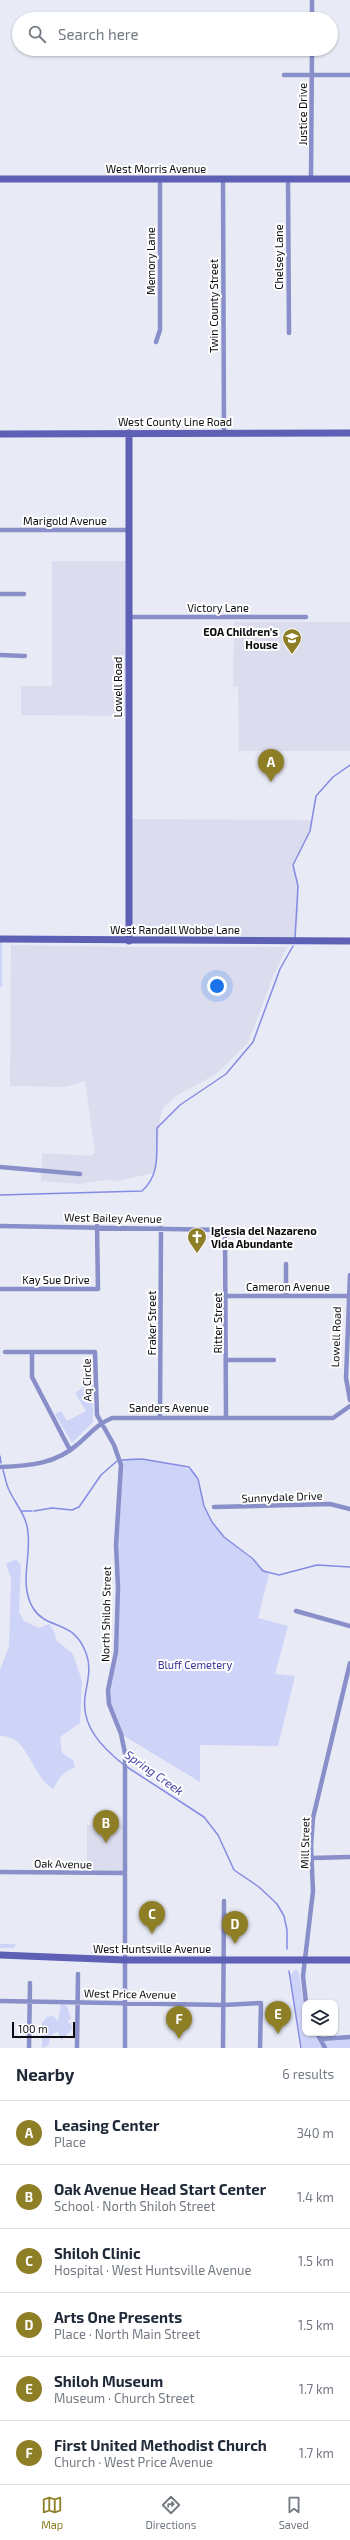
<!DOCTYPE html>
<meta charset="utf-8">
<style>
:root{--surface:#fff;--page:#f6f6f7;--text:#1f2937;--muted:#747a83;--line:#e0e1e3;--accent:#8e7f26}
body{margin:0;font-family:"Exo 2",sans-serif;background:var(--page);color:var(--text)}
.controls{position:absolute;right:12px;bottom:12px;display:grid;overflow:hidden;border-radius:8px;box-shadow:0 1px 3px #0004}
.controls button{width:36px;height:36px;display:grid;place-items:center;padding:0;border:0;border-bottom:1px solid var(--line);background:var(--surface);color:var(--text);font:20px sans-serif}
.scale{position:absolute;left:12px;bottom:10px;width:63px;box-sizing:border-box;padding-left:4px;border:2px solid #0c0c10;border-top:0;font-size:11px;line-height:14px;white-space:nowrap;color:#0c0c10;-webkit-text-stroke:3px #fff;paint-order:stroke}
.you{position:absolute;left:217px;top:986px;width:14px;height:14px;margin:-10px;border:3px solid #fff;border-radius:50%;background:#1a73e8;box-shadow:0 0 0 6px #1a73e833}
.badge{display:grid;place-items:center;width:26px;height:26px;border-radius:50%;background:var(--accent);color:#fff;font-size:13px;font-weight:700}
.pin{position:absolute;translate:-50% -33px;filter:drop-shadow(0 1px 2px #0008)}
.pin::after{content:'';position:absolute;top:21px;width:14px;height:12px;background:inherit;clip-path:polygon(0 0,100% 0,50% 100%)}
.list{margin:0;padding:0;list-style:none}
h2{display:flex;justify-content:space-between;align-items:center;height:52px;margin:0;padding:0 16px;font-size:17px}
h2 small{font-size:13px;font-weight:400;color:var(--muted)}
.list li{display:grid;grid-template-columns:26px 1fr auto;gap:12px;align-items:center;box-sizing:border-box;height:64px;padding:0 16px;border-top:1px solid var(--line)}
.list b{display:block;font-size:15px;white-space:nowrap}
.list p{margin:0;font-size:13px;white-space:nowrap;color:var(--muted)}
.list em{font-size:13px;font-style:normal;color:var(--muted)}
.icon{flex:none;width:22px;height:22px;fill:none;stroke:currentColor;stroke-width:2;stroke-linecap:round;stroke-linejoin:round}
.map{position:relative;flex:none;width:350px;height:2048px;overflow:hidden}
.search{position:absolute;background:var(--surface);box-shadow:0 1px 3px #0004;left:12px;right:12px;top:12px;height:44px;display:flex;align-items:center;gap:10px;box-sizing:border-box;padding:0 14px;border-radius:22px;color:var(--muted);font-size:15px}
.sheet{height:436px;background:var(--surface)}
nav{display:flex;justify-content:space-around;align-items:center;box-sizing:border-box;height:56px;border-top:1px solid var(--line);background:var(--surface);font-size:11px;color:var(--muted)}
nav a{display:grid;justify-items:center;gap:2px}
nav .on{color:var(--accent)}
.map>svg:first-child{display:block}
</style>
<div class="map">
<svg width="350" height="2048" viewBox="0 0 350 2048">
<rect width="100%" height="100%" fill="#e8eaf5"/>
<!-- built -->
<path fill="#dbddef" d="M52,561h75l-2,155 -104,-1v-29h31z
M234,622h116v129h-111l-1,-64h-5z
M129,819l183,1 -2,11 -17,34 5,21 1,26 -4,27 -166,2z
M11,945l119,2h157l-13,27 -26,69 -32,31 -40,22 -13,12 -3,11 -3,45 -4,9 -40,9 -1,-3 -33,5 -38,-3 1,-28 50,3 3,-4 -10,-71 -20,6 -55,-1z
M87,1825h38v48h-38z"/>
<!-- green -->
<path fill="#ced3f8" d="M0,941h2v46h-2z
M87,1385l1,4 3,1v-5h2v37l-21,21 -17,-29 6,-3 6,10 19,-10 -11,-18z
M132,1458l49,7 14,8 9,33 8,16 12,15 45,37 -11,44 30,8 -13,48 20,2 -17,70 -78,-1v37l-79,-48 -13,-36 7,-32 4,-206z
M16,1559l5,6 -2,47 5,9 15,7 10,-4 6,9 1,7 17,14 9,27 -2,42 -20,14 2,16 11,7 2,8c-13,3 -16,11 -22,21 -22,-13 -24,-54 -53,-53v-66l9,-24 2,-68 -5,-14z
M0,1944h16l-2,4h-14z
M296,1969l3,4 6,39v21h12l4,6 29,-2v11h-48l-12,-73z
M61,2004l6,2 4,13 -3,1v3h3l1,6 -11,12 -3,-10 -8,5 -1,9 -7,3v-25l5,-6 6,-1 5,5z"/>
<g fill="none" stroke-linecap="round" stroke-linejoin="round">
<!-- stream -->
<path stroke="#858be3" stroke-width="1.5" d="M295,938l3,-52 -5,-21 17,-34 6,-35 17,-19 17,-12
M0,1195l142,-4c19,-17 14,-39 15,-63l23,-23 46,-31 27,-32 27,-73 13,-23
M0,1456l1,7
M122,1460l20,-1 47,8 9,12 6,27 8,16 12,15 29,22 10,12 16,4 38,-10 33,2
M3,1470c2,6 3,14 6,20 7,15 18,26 19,43 3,25 -9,52 5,75 14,23 40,10 53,45 6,15 1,29 -1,44 -4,30 18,51 39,68
M22,1511h10
M34,1511l18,-3 20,2 7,-3 22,-32 16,-14
M127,1767l77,50 14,18 16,35 25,17 18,17 7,12 3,14v19
M289,1971l12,77"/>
<!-- street -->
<path stroke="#898fc8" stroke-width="4.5" d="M284,16h28
M312,19v-19
M284,75h66
M311,179l1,-130
M223,180l1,253
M288,180l1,153
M156,342l4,-12v-150
M0,530h130
M0,594h24
M130,617h176
M0,655l25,1
M0,1167l80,7
M0,1226l225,4 1,187
M350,1275l-4,103 4,22
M0,1289h98l-1,-63
M227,1296h122
M286,1296v-32
M5,1352h90l2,63 17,30 7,20 -5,80 2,42 -2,65 -8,38 1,14 12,30 4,19v295
M32,1352v25l38,73
M226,1360h48
M160,1417l1,-189
M0,1467c29,-1 56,-3 78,-23 12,-10 19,-20 34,-26h221l17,-12
M214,1507l116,-3 20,5
M296,1611l54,15
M312,1858l38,-1
M0,1872l125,1
M0,2001l223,4 38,-2 -1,45
M306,2003l-3,-27 10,-85 -2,-45 2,-28 37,-155
M317,2033l8,15
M321,2039l29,-2
M29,2048l1,-65
M77,2048l1,-74
M223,2048l1,-147"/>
<!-- secondary -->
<path stroke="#5d60b4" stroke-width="7" d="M0,179h350
M129,433v508
M0,434l350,-1
M0,939l350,2
M0,1955l125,5h225"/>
</g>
<!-- icons -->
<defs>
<g id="school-pin" transform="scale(1)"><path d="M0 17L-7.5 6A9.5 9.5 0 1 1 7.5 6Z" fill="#8e7f26" stroke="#fff"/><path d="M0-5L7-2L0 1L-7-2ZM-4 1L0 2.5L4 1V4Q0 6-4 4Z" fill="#fff"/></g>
<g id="church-pin" transform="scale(1)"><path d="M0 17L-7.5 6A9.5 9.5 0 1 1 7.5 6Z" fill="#8e7f26" stroke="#fff"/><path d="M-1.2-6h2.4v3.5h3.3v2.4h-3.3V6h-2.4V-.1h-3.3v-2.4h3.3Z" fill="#fff"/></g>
</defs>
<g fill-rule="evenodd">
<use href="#school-pin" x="292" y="638"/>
<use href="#church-pin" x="197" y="1237"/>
</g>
<g text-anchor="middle" stroke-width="4" stroke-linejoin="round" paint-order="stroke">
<!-- street labels -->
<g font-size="11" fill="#0c0c10" stroke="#fff">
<text transform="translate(303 114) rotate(-90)" y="4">Justice Drive</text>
<text x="156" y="173">West Morris Avenue</text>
<text transform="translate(279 257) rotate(-90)" y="4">Chelsey Lane</text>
<text transform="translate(151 261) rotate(-90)" y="4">Memory Lane</text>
<text transform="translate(214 306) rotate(-90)" y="4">Twin County Street</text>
<text x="175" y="426">West County Line Road</text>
<text x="65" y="525">Marigold Avenue</text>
<text x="218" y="612">Victory Lane</text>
<text transform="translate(118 687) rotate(-90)" y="4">Lowell Road</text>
<text x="175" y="934">West Randall Wobbe Lane</text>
<text transform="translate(113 1218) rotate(1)" y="4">West Bailey Avenue</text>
<text x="56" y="1284">Kay Sue Drive</text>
<text x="288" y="1291">Cameron Avenue</text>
<text transform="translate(152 1323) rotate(-90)" y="4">Fraker Street</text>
<text transform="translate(218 1323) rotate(-90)" y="4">Ritter Street</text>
<text transform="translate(336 1337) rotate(-88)" y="4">Lowell Road</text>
<text transform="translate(87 1380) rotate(-91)" y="4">Aq Circle</text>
<text x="169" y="1412">Sanders Avenue</text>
<text transform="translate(282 1497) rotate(-2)" y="4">Sunnydale Drive</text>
<text transform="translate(106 1614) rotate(-89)" y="4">North Shiloh Street</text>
<text transform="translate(305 1843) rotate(-89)" y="4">Mill Street</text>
<text transform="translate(63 1864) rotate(1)" y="4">Oak Avenue</text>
<text x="152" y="1953">West Huntsville Avenue</text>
<text transform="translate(130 1994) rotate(1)" y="4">West Price Avenue</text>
</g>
<!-- poi labels -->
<g font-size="11" font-weight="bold" fill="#0c0c10" stroke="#fff" text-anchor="end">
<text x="278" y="636">EOA Children’s<tspan x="278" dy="13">House</tspan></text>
<text x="211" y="1235" text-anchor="start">Iglesia del Nazareno<tspan x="211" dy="13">Vida Abundante</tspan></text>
</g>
<!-- park labels -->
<g font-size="11" fill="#3a3298" stroke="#fff">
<text x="195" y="1669">Bluff Cemetery</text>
</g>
<!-- water labels -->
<g font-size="12" font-style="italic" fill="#4642a8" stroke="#fff">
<text transform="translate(154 1773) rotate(35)" y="4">Spring Creek</text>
</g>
</g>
</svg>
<div class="controls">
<button><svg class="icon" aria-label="layers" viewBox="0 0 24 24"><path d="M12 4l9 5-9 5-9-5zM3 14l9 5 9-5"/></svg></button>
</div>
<div class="scale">100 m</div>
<div class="you"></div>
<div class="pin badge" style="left:271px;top:782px">A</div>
<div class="pin badge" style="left:106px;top:1843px">B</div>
<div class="pin badge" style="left:152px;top:1934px">C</div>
<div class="pin badge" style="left:235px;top:1944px">D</div>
<div class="pin badge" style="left:278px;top:2034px">E</div>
<div class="pin badge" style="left:179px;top:2039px">F</div>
<div class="search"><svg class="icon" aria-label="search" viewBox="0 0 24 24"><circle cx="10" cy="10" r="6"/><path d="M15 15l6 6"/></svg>Search here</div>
</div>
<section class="sheet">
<h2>Nearby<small>6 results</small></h2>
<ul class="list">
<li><span class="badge">A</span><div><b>Leasing Center</b><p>Place</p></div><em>340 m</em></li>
<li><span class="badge">B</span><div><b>Oak Avenue Head Start Center</b><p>School · North Shiloh Street</p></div><em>1.4 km</em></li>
<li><span class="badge">C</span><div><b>Shiloh Clinic</b><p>Hospital · West Huntsville Avenue</p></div><em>1.5 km</em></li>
<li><span class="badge">D</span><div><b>Arts One Presents</b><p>Place · North Main Street</p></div><em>1.5 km</em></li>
<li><span class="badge">E</span><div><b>Shiloh Museum</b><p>Museum · Church Street</p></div><em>1.7 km</em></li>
<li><span class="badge">F</span><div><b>First United Methodist Church</b><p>Church · West Price Avenue</p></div><em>1.7 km</em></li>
</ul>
</section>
<nav>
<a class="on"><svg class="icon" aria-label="map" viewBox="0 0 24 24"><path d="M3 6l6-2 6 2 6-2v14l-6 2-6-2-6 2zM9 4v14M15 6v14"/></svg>Map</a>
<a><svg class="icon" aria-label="directions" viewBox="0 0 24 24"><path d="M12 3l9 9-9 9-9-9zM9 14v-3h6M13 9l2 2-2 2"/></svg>Directions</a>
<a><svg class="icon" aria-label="saved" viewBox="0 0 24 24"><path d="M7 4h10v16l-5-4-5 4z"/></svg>Saved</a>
</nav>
